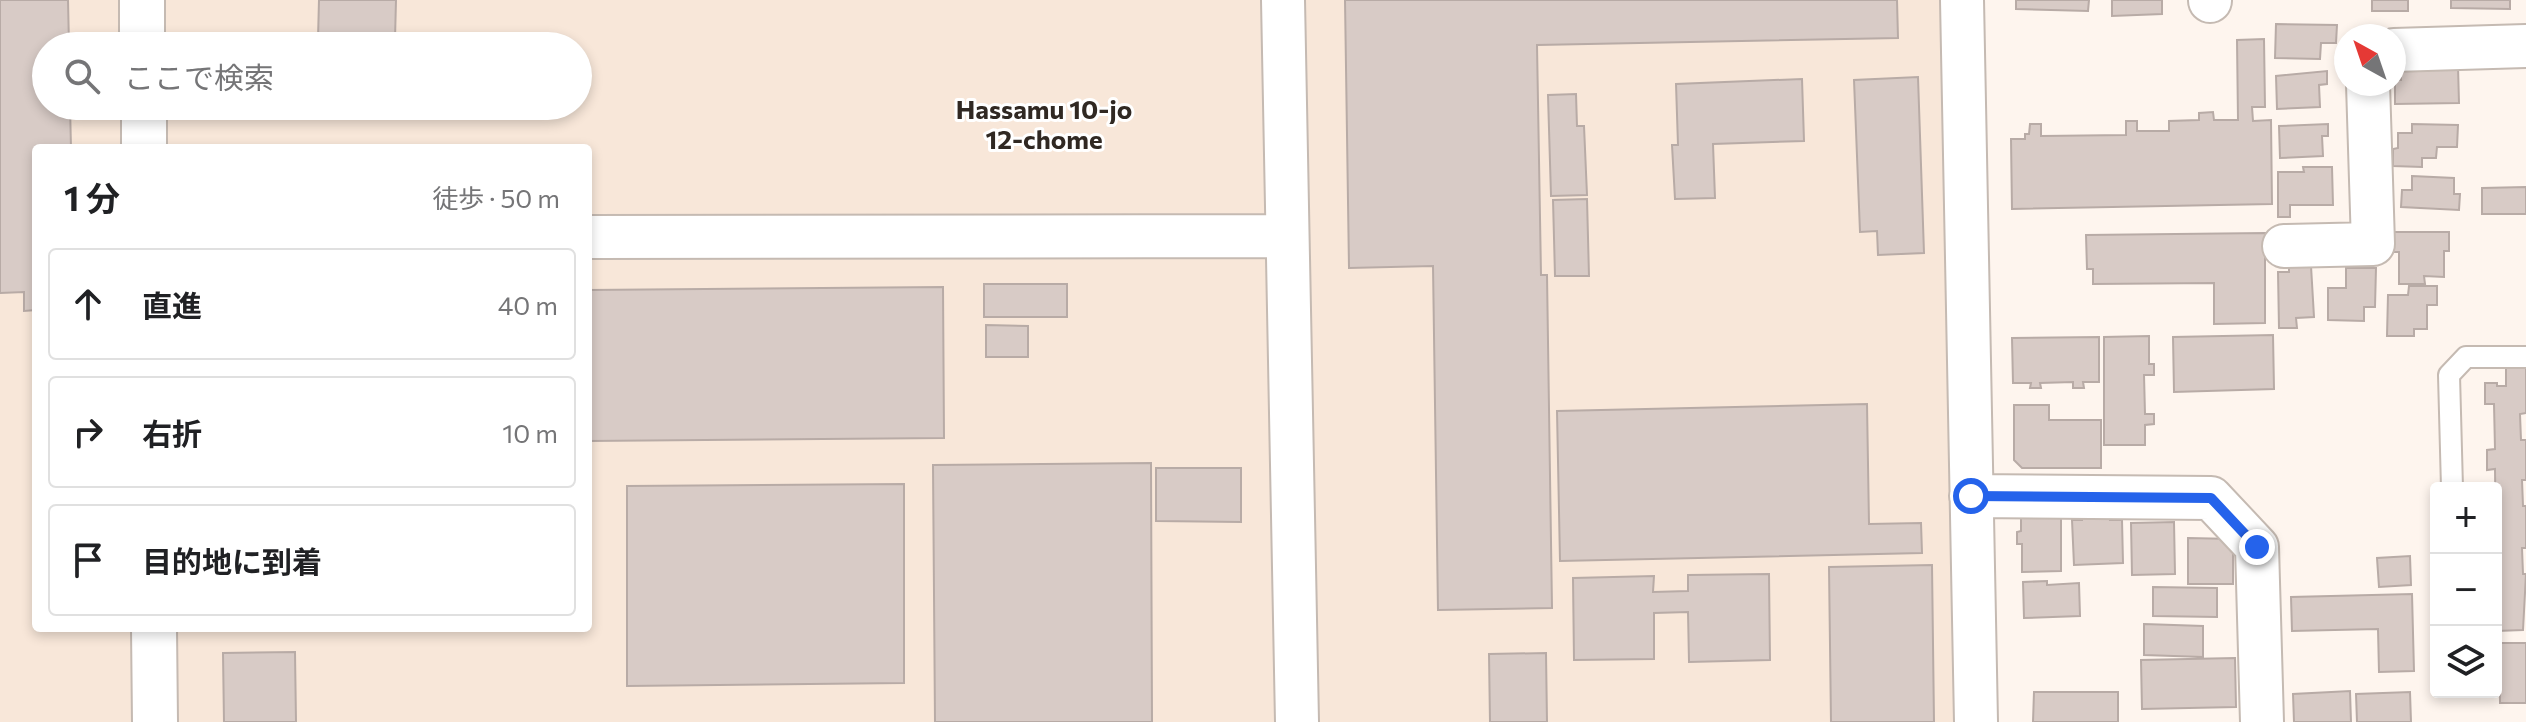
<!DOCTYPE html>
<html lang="ja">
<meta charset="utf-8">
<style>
:root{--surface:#fff;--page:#f6f6f6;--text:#202124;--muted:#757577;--line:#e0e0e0}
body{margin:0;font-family:Commissioner,"Noto Sans JP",sans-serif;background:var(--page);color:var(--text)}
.controls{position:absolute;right:24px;bottom:24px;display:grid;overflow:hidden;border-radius:8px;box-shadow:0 4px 12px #0003}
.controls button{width:72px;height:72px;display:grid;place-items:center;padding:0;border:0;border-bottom:2px solid var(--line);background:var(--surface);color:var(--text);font:40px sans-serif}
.compass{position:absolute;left:2334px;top:24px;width:72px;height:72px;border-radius:50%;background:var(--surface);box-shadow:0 4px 12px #0003;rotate:320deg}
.stop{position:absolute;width:24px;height:24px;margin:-18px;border:6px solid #2563eb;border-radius:50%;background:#fff}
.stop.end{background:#2563eb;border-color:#fff;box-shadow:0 2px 8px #0008}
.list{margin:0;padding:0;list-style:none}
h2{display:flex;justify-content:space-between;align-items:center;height:104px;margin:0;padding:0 32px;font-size:34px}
h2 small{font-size:26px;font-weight:400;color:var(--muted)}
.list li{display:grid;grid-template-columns:52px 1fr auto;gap:24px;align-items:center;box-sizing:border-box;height:112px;margin:0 16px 16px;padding:0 16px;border:2px solid var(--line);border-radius:8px}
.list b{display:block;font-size:30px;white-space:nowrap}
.list em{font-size:26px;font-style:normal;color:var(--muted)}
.icon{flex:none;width:44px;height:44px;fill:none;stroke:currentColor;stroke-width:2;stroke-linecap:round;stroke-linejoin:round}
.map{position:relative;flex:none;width:2526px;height:722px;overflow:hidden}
.search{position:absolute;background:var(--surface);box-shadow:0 4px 12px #0003;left:32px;top:32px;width:560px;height:88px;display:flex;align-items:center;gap:20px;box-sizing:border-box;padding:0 28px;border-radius:44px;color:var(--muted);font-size:30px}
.panel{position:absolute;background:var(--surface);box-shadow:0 4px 12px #0003;left:32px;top:144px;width:560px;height:488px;border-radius:8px}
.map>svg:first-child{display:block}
</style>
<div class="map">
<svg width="2526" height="722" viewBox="0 0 2526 722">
<rect width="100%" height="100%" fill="#fef5ee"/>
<!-- built -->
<path fill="#f8e7d9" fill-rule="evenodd" d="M0,0h1981l17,722h-1998zM46,46h532v60h-532zM36,148h552v480h-552z"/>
<!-- building -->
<path fill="#d8cbc6" stroke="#b8aba6" stroke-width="2" d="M0,0h68l1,46h-23v60h24l1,42h-35v162l-12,1v-19l-24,1z
M319,0h77l-1,39h-77z
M1345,0h552l1,38 -361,7 4,230h6l5,333 -114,2 -5,-344 -84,2z
M2016,0h73l-1,11 -72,-2z
M2112,0h50v14l-50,2z
M2372,0h36v11h-36z
M2451,0h59v9l-59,-1z
M2276,24l61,1 -1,18h-15l-1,16 -45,-1z
M2264,39l1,68h-13l1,14 18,-1 1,84 -260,5 -1,-70h14v-5h4l1,-10h11v12l85,-1v-14h11v10h32v-10l30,-1v-7l14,-1 1,8h24l-1,-80z
M2458,66l1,37 -64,1v-24h6v-13z
M2327,71v13l-8,1 1,22 -43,2 -1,-33z
M1918,77l6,176 -46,2 -1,-24 -17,1 -6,-152z
M1802,79l2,62 -91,3 2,54 -40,1 -3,-54h6l-2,-61z
M1576,94l1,32h7l3,69 -36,1 -3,-101z
M2328,124v12h-6l1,20 -43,2 -1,-32z
M2412,124l46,1 -1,22h-20l-1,11h-14v9l-29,-1v-17l5,-1v-15h14z
M2303,167h29l1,38h-43v12h-12v-45h26z
M2412,176l42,2v16h6l-1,16 -58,-3 1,-17h10z
M2526,187v27h-44v-26z
M1587,199l2,77h-34l-2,-76z
M2393,232h56v19h-5v26l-20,-1 1,8h-26v-32h-6z
M2265,233v90l-51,1v-41l-121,1v-15h-6l-1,-34z
M2289,264l22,2 3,51 -18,1 1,10h-18l-1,-56h11z
M2346,268h30l-1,39h-11v14l-36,-1v-32h18z
M984,284h83v33h-83z
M2409,286h28v19h-10v24h-13v7h-27l1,-41h20z
M943,287l1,151 -356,3v-151z
M986,325l42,1v31h-42z
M2273,335l1,54 -100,3 -1,-55z
M2149,336v28h5v11h-10l1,39h9v10l-9,1v20h-41v-108z
M2099,337v45h-16l1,6h-11v-6l-33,1 1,5h-11l1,-5h-18l-1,-45z
M2506,368h20v45l-6,1 1,26h5v40h-4l1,26h3v42h-4l1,26h3l-3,56 -26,1 -2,-162 -8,1v-20l8,-1 -1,-45h-9v-21h12v3h9z
M1867,404l2,120 52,-1 1,30 -362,8 -3,-150z
M2014,405h35v15h52v48h-79l-8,-8z
M1151,463l1,259h-217l-2,-257z
M1156,468h85v54l-85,-1z
M904,484v199l-277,3v-200z
M2061,505v66l-39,1v-28h-5v-12l4,-1v-25z
M2110,506v14h12l1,43 -49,2 -2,-45h10v-13z
M2174,522l1,52 -43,1 -1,-52z
M2188,538l45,1v45h-45z
M2410,556l1,29 -32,2 -2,-29z
M1932,565l2,157h-103l-2,-155z
M1769,574l1,86 -81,2 -1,-50 -34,1v46l-80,1 -1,-82 81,-2 -1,16 35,-1v-16z
M2047,581v4l32,-2 1,33 -56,2 -1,-36z
M2153,587l64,1v29l-64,-1z
M2412,594l2,77 -35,1 -1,-43 -86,2 -1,-34z
M2144,624l59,2v31l-59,-2z
M2499,643h27v60h-26z
M295,652l1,70h-72l-1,-69z
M1546,653l1,69h-57l-1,-68z
M2235,658l1,49 -94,2 -1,-49z
M2350,691l1,31h-57l-1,-28z
M2034,692h84v30h-85z
M2410,692l1,30h-54l-1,-28z"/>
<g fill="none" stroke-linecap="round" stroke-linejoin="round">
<!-- service casing -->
<g stroke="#c5bab2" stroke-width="24">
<path id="service" d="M2452,488l-3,-113 17,-18h60"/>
</g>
<!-- minor casing -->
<g stroke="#c5bab2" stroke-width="46">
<path id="minor" d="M1283,0l14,722
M1962,0l14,722
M2210,0v1
M2394,50l132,-4
M588,237l699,-1
M2284,246l89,-2 -5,-160
M1971,496l240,2 46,49 5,175"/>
</g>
<!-- tertiary casing -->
<g stroke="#c5bab2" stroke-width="48">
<path id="tertiary" d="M142,0v46
M144,106v42
M154,628l1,94"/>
</g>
<!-- service -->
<use href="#service" stroke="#fff" stroke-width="20"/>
<!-- minor -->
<use href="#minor" stroke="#fff" stroke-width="42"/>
<!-- tertiary -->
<use href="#tertiary" stroke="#fff" stroke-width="44"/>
</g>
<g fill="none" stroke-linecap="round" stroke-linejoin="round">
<!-- route -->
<path stroke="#2563eb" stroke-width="10" d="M1971,496l240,2 46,49"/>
</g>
<g text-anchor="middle" stroke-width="6" stroke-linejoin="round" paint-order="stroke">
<!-- neighbourhood labels -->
<g font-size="26" font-weight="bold" fill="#302822" stroke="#fff">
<text x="1044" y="119">Hassamu 10-jo<tspan x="1044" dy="30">12-chome</tspan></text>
</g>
</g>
</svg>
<div class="controls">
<button>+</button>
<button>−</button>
<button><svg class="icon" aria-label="layers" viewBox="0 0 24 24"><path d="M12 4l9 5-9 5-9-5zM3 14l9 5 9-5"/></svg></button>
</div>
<svg class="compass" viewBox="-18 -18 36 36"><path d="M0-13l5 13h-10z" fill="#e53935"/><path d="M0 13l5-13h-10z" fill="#757577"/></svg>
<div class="stop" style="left:1971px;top:496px"></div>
<div class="stop end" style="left:2257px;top:547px"></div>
<div class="search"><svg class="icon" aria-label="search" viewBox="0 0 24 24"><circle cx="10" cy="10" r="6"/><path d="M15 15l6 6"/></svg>ここで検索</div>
<section class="panel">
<h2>1 分<small>徒歩 · 50 m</small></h2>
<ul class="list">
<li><svg class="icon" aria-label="ahead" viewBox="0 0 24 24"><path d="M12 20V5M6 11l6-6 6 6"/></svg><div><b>直進</b></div><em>40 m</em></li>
<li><svg class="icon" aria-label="right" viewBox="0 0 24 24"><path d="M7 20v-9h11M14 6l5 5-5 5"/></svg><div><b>右折</b></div><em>10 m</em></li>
<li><svg class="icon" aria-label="arrive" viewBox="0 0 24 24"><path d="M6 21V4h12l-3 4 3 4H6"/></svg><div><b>目的地に到着</b></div></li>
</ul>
</section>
</div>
